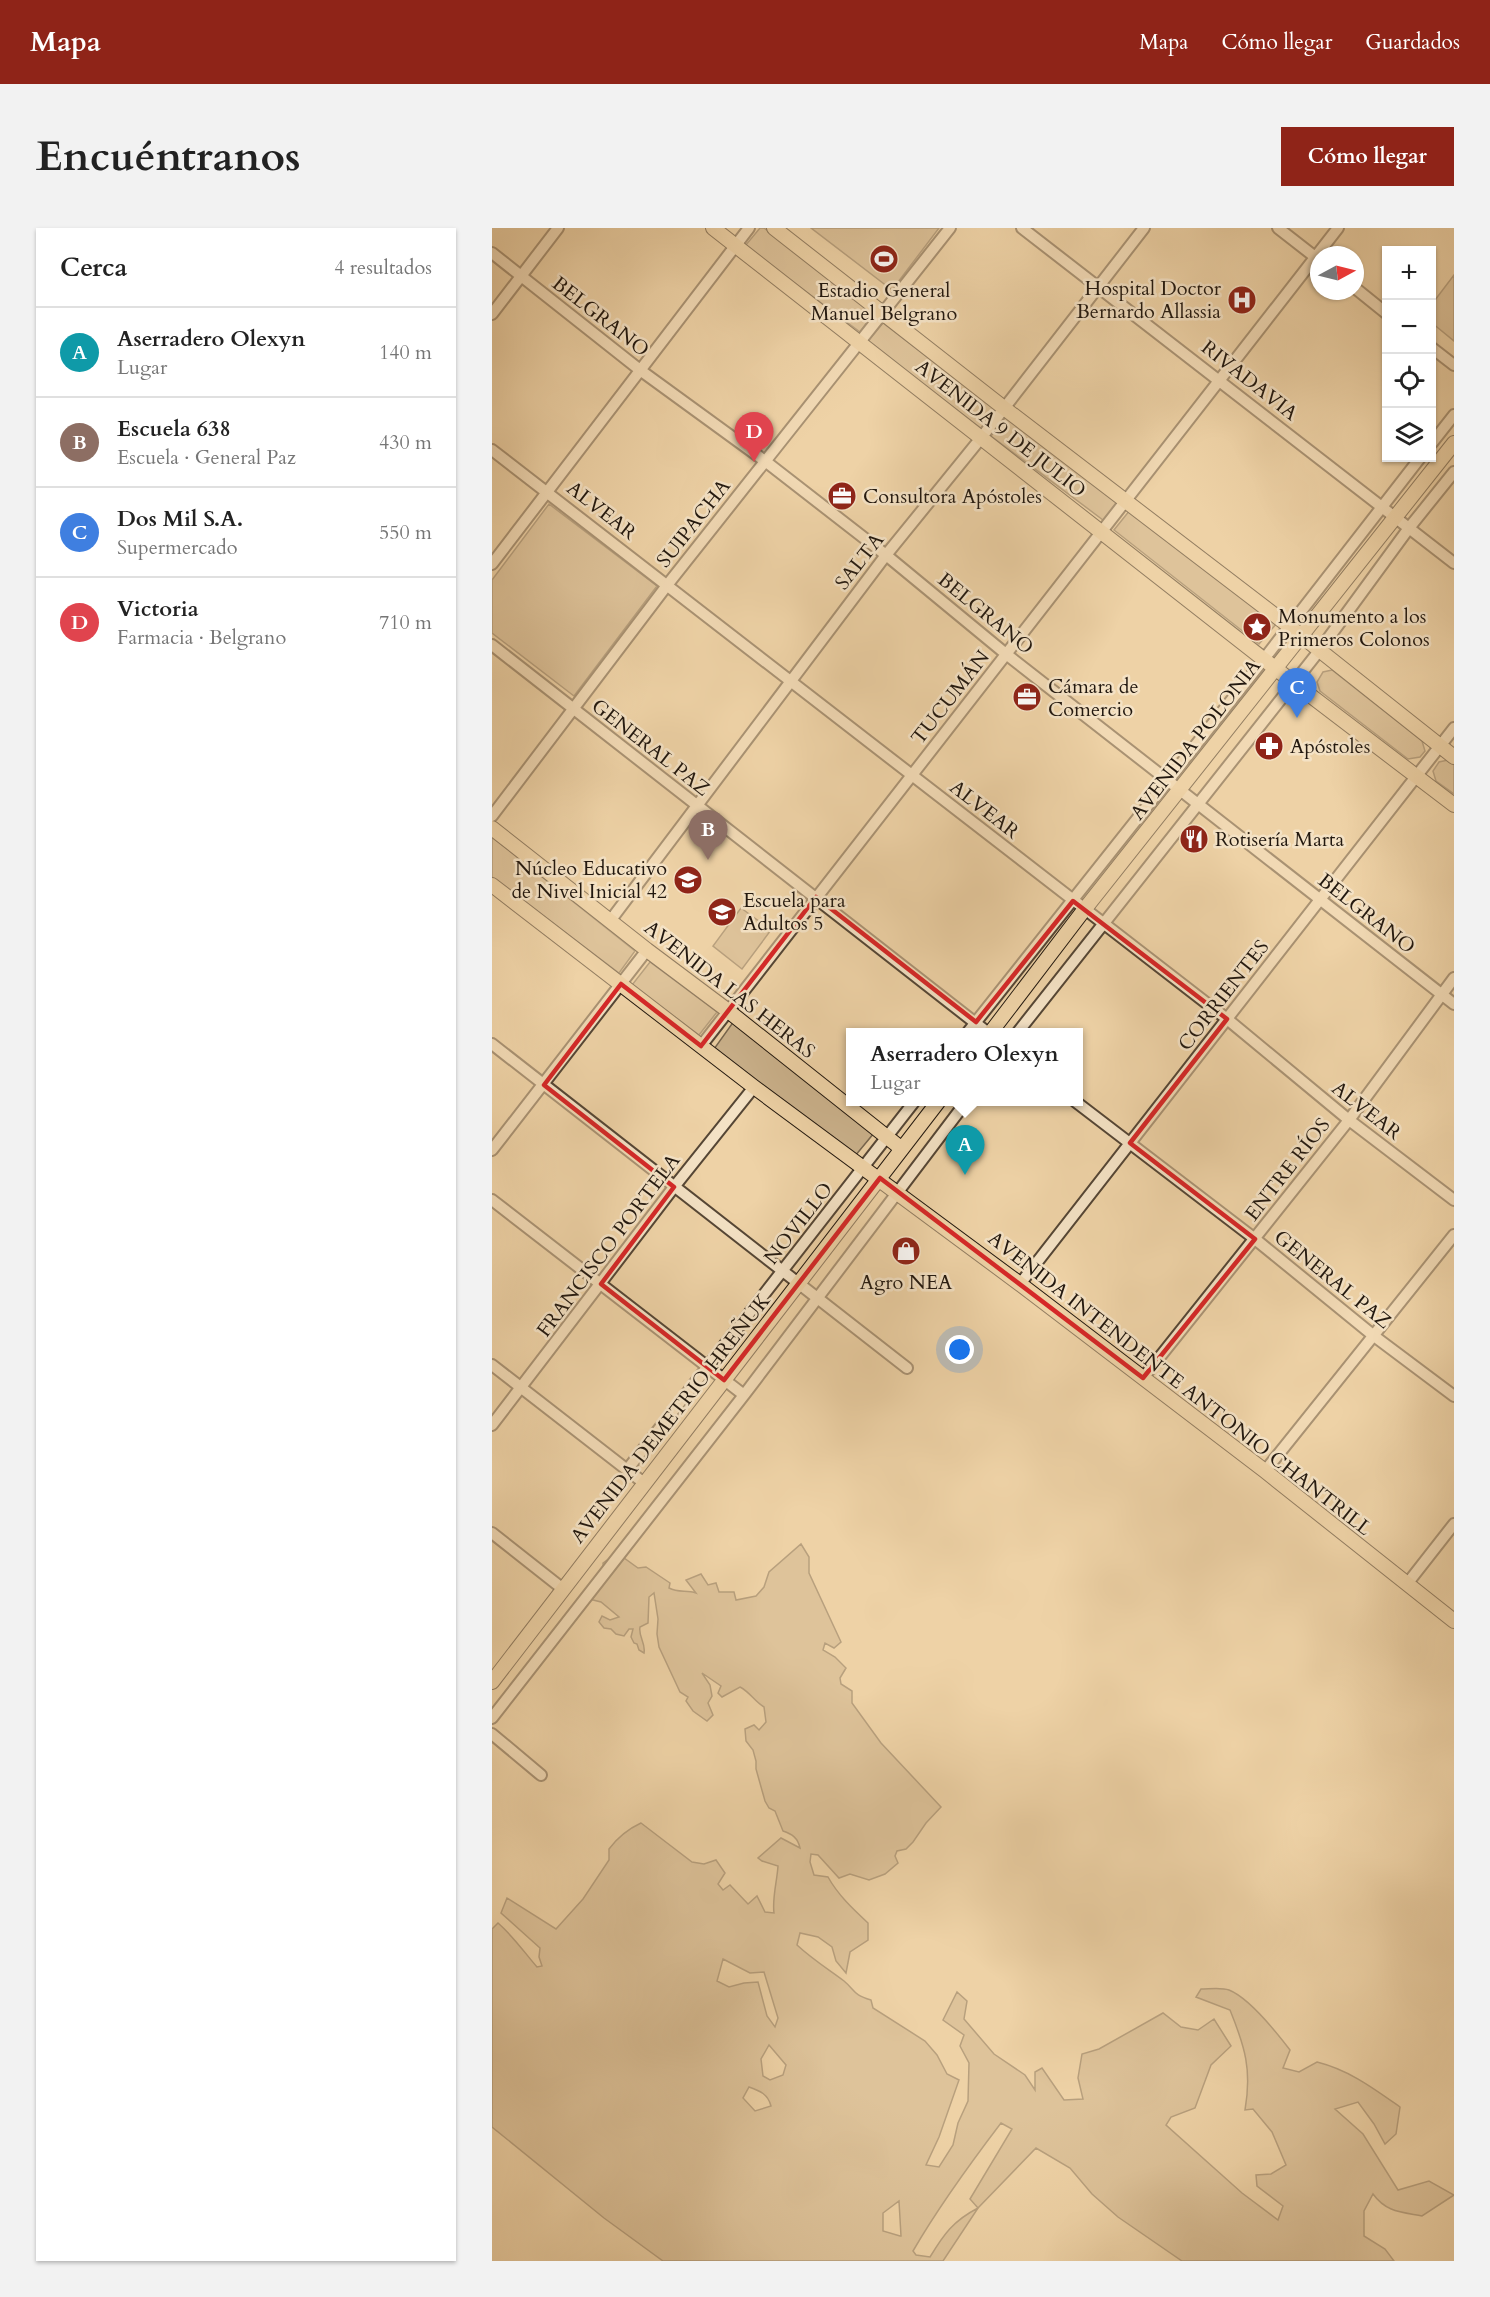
<!DOCTYPE html>
<html lang="es">
<meta charset="utf-8">
<style>
:root{--surface:#fff;--page:#f2f2f2;--text:#222;--muted:#767676;--line:#e0e0e0;--accent:#8f2418}
body{margin:0;font-family:Cardo,serif;background:var(--page);color:var(--text)}
.controls{position:absolute;right:18px;top:18px;display:grid;overflow:hidden;border-radius:0px;box-shadow:0 2px 4px #0004}
.controls button{width:54px;height:54px;display:grid;place-items:center;padding:0;border:0;border-bottom:2px solid var(--line);background:var(--surface);color:var(--text);font:30px sans-serif}
.compass{position:absolute;left:818px;top:18px;width:54px;height:54px;border-radius:50%;background:var(--surface);box-shadow:0 2px 4px #0004;rotate:83deg}
.you{position:absolute;left:468px;top:1122px;width:21px;height:21px;margin:-15px;border:4px solid #fff;border-radius:50%;background:#1a73e8;box-shadow:0 0 0 9px #1a73e833}
.badge{display:grid;place-items:center;width:39px;height:39px;border-radius:50%;background:var(--accent);color:#fff;font-size:20px;font-weight:700}
.pin{position:absolute;translate:-50% -50px;filter:drop-shadow(0 2px 3px #0008)}
.pin::after{content:'';position:absolute;top:32px;width:21px;height:18px;background:inherit;clip-path:polygon(0 0,100% 0,50% 100%)}
.popup{position:absolute;left:354px;top:800px;width:237px;height:78px;box-sizing:border-box;display:grid;place-content:center;border-radius:0px;background:var(--surface);filter:drop-shadow(0 2px 4px #0005);font-size:20px;white-space:nowrap;color:var(--muted)}
.popup b{font-size:22px;color:var(--text)}
.popup::after{content:'';position:absolute;left:50%;top:100%;margin-left:-12px;border:12px solid transparent;border-top-color:var(--surface)}
.list{margin:0;padding:0;list-style:none}
h2{display:flex;justify-content:space-between;align-items:center;height:78px;margin:0;padding:0 24px;font-size:26px}
h2 small{font-size:20px;font-weight:400;color:var(--muted)}
.list li{display:grid;grid-template-columns:39px 1fr auto;gap:18px;align-items:center;box-sizing:border-box;height:90px;padding:0 24px;border-top:2px solid var(--line)}
.list b{display:block;font-size:22px;white-space:nowrap}
.list p{margin:0;font-size:20px;white-space:nowrap;color:var(--muted)}
.list em{font-size:20px;font-style:normal;color:var(--muted)}
.icon{flex:none;width:33px;height:33px;fill:none;stroke:currentColor;stroke-width:2;stroke-linecap:round;stroke-linejoin:round}
.map{position:relative;flex:none;width:962px;height:2033px;overflow:hidden;border-radius:0px}
header{display:flex;align-items:center;gap:36px;box-sizing:border-box;height:84px;padding:0 30px;background:var(--accent);color:#fff}
header strong{font-size:28px}
nav{display:flex;gap:33px;margin-inline-start:auto;font-size:21px}
.intro{display:flex;align-items:center;justify-content:space-between;box-sizing:border-box;height:144px;padding:0 36px}
h1{margin:0;font-size:42px}
.button{padding:15px 27px;border-radius:0px;background:var(--accent);color:#fff;font-size:21px;font-weight:700}
main{display:flex;gap:36px;padding:0 36px}
aside{flex:1;background:var(--surface);border-radius:0px;box-shadow:0 2px 4px #0004}
.map>svg:first-child{display:block}
</style>
<header>
<strong>Mapa</strong>
<nav><a>Mapa</a><a>Cómo llegar</a><a>Guardados</a></nav>
</header>
<div class="intro"><h1>Encuéntranos</h1><a class="button">Cómo llegar</a></div>
<main>
<aside>
<h2>Cerca<small>4 resultados</small></h2>
<ul class="list">
<li><span class="badge" style="background:#0f9aa8">A</span><div><b>Aserradero Olexyn</b><p>Lugar</p></div><em>140 m</em></li>
<li><span class="badge" style="background:#8d6e63">B</span><div><b>Escuela 638</b><p>Escuela · General Paz</p></div><em>430 m</em></li>
<li><span class="badge" style="background:#3f7fe0">C</span><div><b>Dos Mil S.A.</b><p>Supermercado</p></div><em>550 m</em></li>
<li><span class="badge" style="background:#e0444e">D</span><div><b>Victoria</b><p>Farmacia · Belgrano</p></div><em>710 m</em></li>
</ul>
</aside>
<div class="map">
<svg width="962" height="2033" viewBox="0 0 962 2033">
<rect width="100%" height="100%" fill="#eed2a6"/>
<filter id="stains"><feTurbulence type="fractalNoise" baseFrequency=".00333" numOctaves="4"/><feColorMatrix values="0 0 0 0 .2 0 0 0 0 .09 0 0 0 0 .02 0 0 0 .5 -.17"/></filter>
<radialGradient id="worn" r=".72"><stop offset=".6" stop-color="#630" stop-opacity="0"/><stop offset="1" stop-color="#630" stop-opacity=".3"/></radialGradient>
<!-- green -->
<path fill="#cbb28c" stroke="#76654e" stroke-width="1.5" fill-rule="evenodd" d="M268,0h4l110,85 -14,19 -115,-86z
M319,0h128l-47,62z
M962,47v66l-22,-18v-19z
M391,95l113,87 -14,19 -115,-87z
M515,187l112,87 -16,18 -112,-84z
M57,276l108,82 -83,110 -82,-63v-53z
M638,282l147,113 -18,21 -145,-114z
M840,442l90,71 3,10 -5,6 -12,2 -88,-68 -3,-9 6,-10z
M956,532l6,5v29l-18,-13 -3,-10 6,-9z
M0,609l143,114 -16,22 -127,-96z
M249,680l30,22 -29,39 -29,-23z
M158,734l67,50 -18,23 -67,-50z
M242,793l140,112 -19,23 -141,-107z
M309,1316l8,13v16l32,69 -7,6 -9,-5 -2,7 12,7 11,11 -6,10 1,6 11,7v12l29,40 60,64 -15,16 -13,19 -7,7 -9,2 -2,5 3,7 -13,11 -16,6 -19,-6 -11,4 -21,-23 -7,-1 -1,8 4,13 14,2c10,18 25,32 40,46v17l-18,12 -4,21 -10,-12 -4,-14 -14,-10 -18,-4 -3,12c15,14 31,24 47,36 13,11 8,13 27,19l2,8 52,33 12,14 10,19 12,6 -20,57 -13,28 13,2 14,-22 5,-22 10,-22 1,-38 -9,-17 4,-11 -21,-15 14,-28 10,9 -3,18 30,35 31,21 10,15v-18l7,-4 22,32 19,-1 -5,-21 4,-24 17,-5 64,-36 18,14 17,3 16,-11 17,27 -20,19 -16,43 -24,9 -5,8 76,68 36,27 5,-14 -26,-20 -1,-11 15,-1 15,-9 -14,-33 -19,-23 -8,1c7,-40 0,-63 -15,-100l-34,-13 5,-8c8,0 20,-2 28,1 20,8 48,43 61,60l-7,18 16,4 18,-10c32,8 56,26 83,45l-4,27 -11,10 -11,-20 -16,-22 -23,7 28,25 35,56 31,-9 25,14 -32,21c-21,-4 -36,-4 -49,-22l-9,17v25l21,13 9,12h-212l-64,-44 -26,-23 -22,-26 -34,-20 -58,60 -35,53h-280l-59,-43 -112,-91v-198l6,-6c15,13 26,29 39,44l5,-1 -3,-9 1,-9 -39,-35 6,-15 49,31 27,-30 26,-39v-11c9,-12 19,-20 32,-26l51,39 12,2 12,-4 9,13 -7,11 5,6 7,-5 18,19 9,-8 8,16 9,1c-2,-15 3,-31 4,-47l-16,-5 -4,-3 23,-20 19,10c-2,-10 -8,-14 -17,-17l-8,-20 -6,-3 -4,-7 -9,-32v-8l-3,-11 -7,-9 -1,-12 9,-4 5,5 7,-8 -2,-15c-10,-6 -13,-14 -24,-20l-18,10 -4,-4 3,-7 -19,-13 8,12 2,11 -4,7 5,12 -6,6 -14,-10 -7,-10 2,-4 -8,-5 -21,-45 -2,-13 1,-15 -4,-26 -5,4 -1,26 -8,4c-2,9 6,16 4,26l-5,-3 -2,-6 -3,-1 -3,-6 2,-8h-4l-5,7 -8,-2 -5,-5 -7,-1 -5,-6 3,-6 8,4 9,-3 -18,-15 -12,-3 15,-25 -1,-11 14,-10 21,15 8,-1 24,16 -1,5c9,5 17,2 27,5l-10,-13 15,-6 7,11 8,-2 3,9h15l2,8 20,-4 8,-9 5,-15zM231,1731l27,14 14,-1 14,46 -3,9 -8,-11 -9,-34 -14,1 -15,4 -12,-6zM277,1817l17,20 -3,10 -13,5 -7,-4 -2,-17zM257,1859c11,4 19,7 22,19l-16,5 -12,-13zM509,1895l11,6 -42,70 8,9c-25,13 -34,26 -48,49l-14,-2 -3,-4c26,-45 56,-86 88,-128zM407,1973l2,35h-1l-17,-5v-18z"/>
<g fill="none" stroke-linecap="round" stroke-linejoin="round">
<!-- minor casing -->
<g stroke="#554635" stroke-width="14">
<path id="minor" d="M530,0l432,335
M786,0l41,32
M0,25l148,117 125,91 121,94 120,99 448,350
M863,60l31,25
M0,86l66,-86
M940,120l22,17
M940,215l22,-28
M0,222l611,473 124,96 122,101 105,80
M0,336l257,-336
M0,417l495,387
M0,588l176,-232 282,-356
M118,693l276,-366 95,-117 163,-210
M476,804l296,-373 156,-201
M526,804l301,-381 90,-123 45,-56
M0,816l415,324
M209,818l637,-818
M584,874l179,137 119,97 80,60
M0,922l155,-200
M0,972l252,195
M528,1056l434,-556
M0,1137l152,118
M651,1150l206,-258 105,-142
M0,1197l182,-238 80,-100
M135,1242l287,-368
M773,1243l189,-236
M0,1305l71,56
M915,1356l47,-60
M0,1490l252,-323 222,-293
M0,1506l49,41"/>
</g>
<!-- major casing -->
<g stroke="#22180f" stroke-width="16">
<path id="major" d="M221,0l581,455 160,122
M282,0l230,180 285,218 165,131
M0,600l155,122 80,60 175,139
M0,657l262,202 266,197 245,187 189,150
M499,804l93,-122 370,-467
M0,1454l446,-580"/>
</g>
<!-- minor -->
<use href="#minor" stroke="#f4e2c5" stroke-width="10"/>
<!-- major -->
<use href="#major" stroke="#eed2a6" stroke-width="14"/>
</g>
<!-- marked area -->
<path d="M0 0H962V2033H0ZM324,669l160,125 97,-121 154,118 -97,124 125,96 -112,139 -263,-200 -156,202 -123,-96 73,-97 -130,-102 77,-101 80,62z" fill="#eed2a6" fill-opacity=".55" fill-rule="evenodd"/>
<path fill="none" stroke="#d62828" stroke-width="4.5" stroke-linejoin="round" d="M324,669l160,125 97,-121 154,118 -97,124 125,96 -112,139 -263,-200 -156,202 -123,-96 73,-97 -130,-102 77,-101 80,62z"/>
<!-- icons -->
<defs>
<g id="stadium-disc" transform="scale(1.5)"><circle r="9.5" fill="#8f2418" stroke="#f4e2c5"/><path d="M0-5a6.5 5 0 1 0 0 10a6.5 5 0 1 0 0-10ZM-3.5-1.8h7v3.6h-7Z" fill="#fff"/></g>
<g id="hospital-disc" transform="scale(1.5)"><circle r="9.5" fill="#8f2418" stroke="#f4e2c5"/><path d="M-5-5h3v3.5h4V-5h3V5h-3V1.5h-4V5h-3Z" fill="#fff"/></g>
<g id="office-disc" transform="scale(1.5)"><circle r="9.5" fill="#8f2418" stroke="#f4e2c5"/><path d="M-6-3h4V-5.5h4V-3h4V5H-6ZM-1-4.5V-3h2v-1.5ZM-6 0V1H6V0Z" fill="#fff"/></g>
<g id="sight-disc" transform="scale(1.5)"><circle r="9.5" fill="#8f2418" stroke="#f4e2c5"/><path d="M0-6L1.8-2.2L6-1.7L2.9 1.2L3.7 5.4L0 3.3L-3.7 5.4L-2.9 1.2L-6-1.7L-1.8-2.2Z" fill="#fff"/></g>
<g id="pharmacy-disc" transform="scale(1.5)"><circle r="9.5" fill="#8f2418" stroke="#f4e2c5"/><path d="M-2-6h4v4h4v4h-4v4h-4v-4h-4v-4h4Z" fill="#fff"/></g>
<g id="restaurant-disc" transform="scale(1.5)"><circle r="9.5" fill="#8f2418" stroke="#f4e2c5"/><path d="M-5-6h1v4h1v-4h1v4h1v-4h1v5L-1.5 .5V6h-2V.5L-5-1ZM5-6V6H3V1.5H1.5Q1.5-4 5-6Z" fill="#fff"/></g>
<g id="school-disc" transform="scale(1.5)"><circle r="9.5" fill="#8f2418" stroke="#f4e2c5"/><path d="M0-5L7-2L0 1L-7-2ZM-4 1L0 2.5L4 1V4Q0 6-4 4Z" fill="#fff"/></g>
<g id="shop-disc" transform="scale(1.5)"><circle r="9.5" fill="#8f2418" stroke="#f4e2c5"/><path d="M-5-2.5h2.3a2.7 3.5 0 0 1 5.4 0H5L5.5 6h-11ZM-1.5-2.5h3a1.5 2.3 0 0 0-3 0Z" fill="#fff"/></g>
</defs>
<g fill-rule="evenodd">
<use href="#stadium-disc" x="392" y="31"/>
<use href="#hospital-disc" x="750" y="72"/>
<use href="#office-disc" x="350" y="268"/>
<use href="#sight-disc" x="765" y="399"/>
<use href="#office-disc" x="535" y="469"/>
<use href="#pharmacy-disc" x="777" y="518"/>
<use href="#restaurant-disc" x="702" y="611"/>
<use href="#school-disc" x="196" y="652"/>
<use href="#school-disc" x="230" y="684"/>
<use href="#shop-disc" x="414" y="1023"/>
</g>
<g text-anchor="middle" stroke-width="5" stroke-linejoin="round" paint-order="stroke">
<!-- poi labels -->
<g font-size="20" fill="#22180f" stroke="#f4e2c5" text-anchor="start">
<text x="729" y="67" text-anchor="end">Hospital Doctor<tspan x="729" dy="23">Bernardo Allassia</tspan></text>
<text x="392" y="69" text-anchor="middle">Estadio General<tspan x="392" dy="23">Manuel Belgrano</tspan></text>
<text x="371" y="275">Consultora Apóstoles</text>
<text x="786" y="395">Monumento a los<tspan x="786" dy="23">Primeros Colonos</tspan></text>
<text x="556" y="465">Cámara de<tspan x="556" dy="23">Comercio</tspan></text>
<text x="798" y="525">Apóstoles</text>
<text x="723" y="618">Rotisería Marta</text>
<text x="175" y="647" text-anchor="end">Núcleo Educativo<tspan x="175" dy="23">de Nivel Inicial 42</tspan></text>
<text x="251" y="679">Escuela para<tspan x="251" dy="23">Adultos 5</tspan></text>
<text x="414" y="1061" text-anchor="middle">Agro NEA</text>
</g>
<!-- street labels -->
<g font-size="20" fill="#22180f" stroke="#f4e2c5">
<text transform="translate(109 88) rotate(38)" y="7">BELGRANO</text>
<text transform="translate(758 152) rotate(38)" y="7">RIVADAVIA</text>
<text transform="translate(509 200) rotate(38)" y="7">AVENIDA 9 DE JULIO</text>
<text transform="translate(110 282) rotate(38)" y="7">ALVEAR</text>
<text transform="translate(201 295) rotate(-52)" y="7">SUIPACHA</text>
<text transform="translate(367 333) rotate(-52)" y="7">SALTA</text>
<text transform="translate(494 385) rotate(39)" y="7">BELGRANO</text>
<text transform="translate(458 469) rotate(-52)" y="7">TUCUMÁN</text>
<text transform="translate(703 511) rotate(-52)" y="7">AVENIDA POLONIA</text>
<text transform="translate(159 519) rotate(38)" y="7">GENERAL PAZ</text>
<text transform="translate(493 581) rotate(38)" y="7">ALVEAR</text>
<text transform="translate(875 685) rotate(38)" y="7">BELGRANO</text>
<text transform="translate(238 761) rotate(38)" y="7">AVENIDA LAS HERAS</text>
<text transform="translate(731 767) rotate(-52)" y="7">CORRIENTES</text>
<text transform="translate(875 882) rotate(38)" y="7">ALVEAR</text>
<text transform="translate(795 941) rotate(-52)" y="7">ENTRE RÍOS</text>
<text transform="translate(306 995) rotate(-52)" y="7">NOVILLO</text>
<text transform="translate(116 1017) rotate(-53)" y="7">FRANCISCO PORTELA</text>
<text transform="translate(841 1051) rotate(39)" y="7">GENERAL PAZ</text>
<text transform="translate(688 1155) rotate(38)" y="7">AVENIDA INTENDENTE ANTONIO CHANTRILL</text>
<text transform="translate(178 1190) rotate(-52)" y="7">AVENIDA DEMETRIO HREÑUK</text>
</g>
</g>
<rect width="100%" height="100%" filter="url(#stains)"/>
<rect width="100%" height="100%" fill="url(#worn)"/>
</svg>
<div class="controls">
<button>+</button>
<button>−</button>
<button><svg class="icon" aria-label="locate" viewBox="0 0 24 24"><circle cx="12" cy="12" r="6"/><path d="M12 2v4M12 18v4M2 12h4M18 12h4"/></svg></button>
<button><svg class="icon" aria-label="layers" viewBox="0 0 24 24"><path d="M12 4l9 5-9 5-9-5zM3 14l9 5 9-5"/></svg></button>
</div>
<svg class="compass" viewBox="-18 -18 36 36"><path d="M0-13l5 13h-10z" fill="#e53935"/><path d="M0 13l5-13h-10z" fill="#767676"/></svg>
<div class="you"></div>
<div class="pin badge" style="left:473px;top:947px;background:#0f9aa8">A</div>
<div class="popup"><b>Aserradero Olexyn</b>Lugar</div>
<div class="pin badge" style="left:216px;top:632px;background:#8d6e63">B</div>
<div class="pin badge" style="left:805px;top:490px;background:#3f7fe0">C</div>
<div class="pin badge" style="left:262px;top:234px;background:#e0444e">D</div>
</div>
</main>
